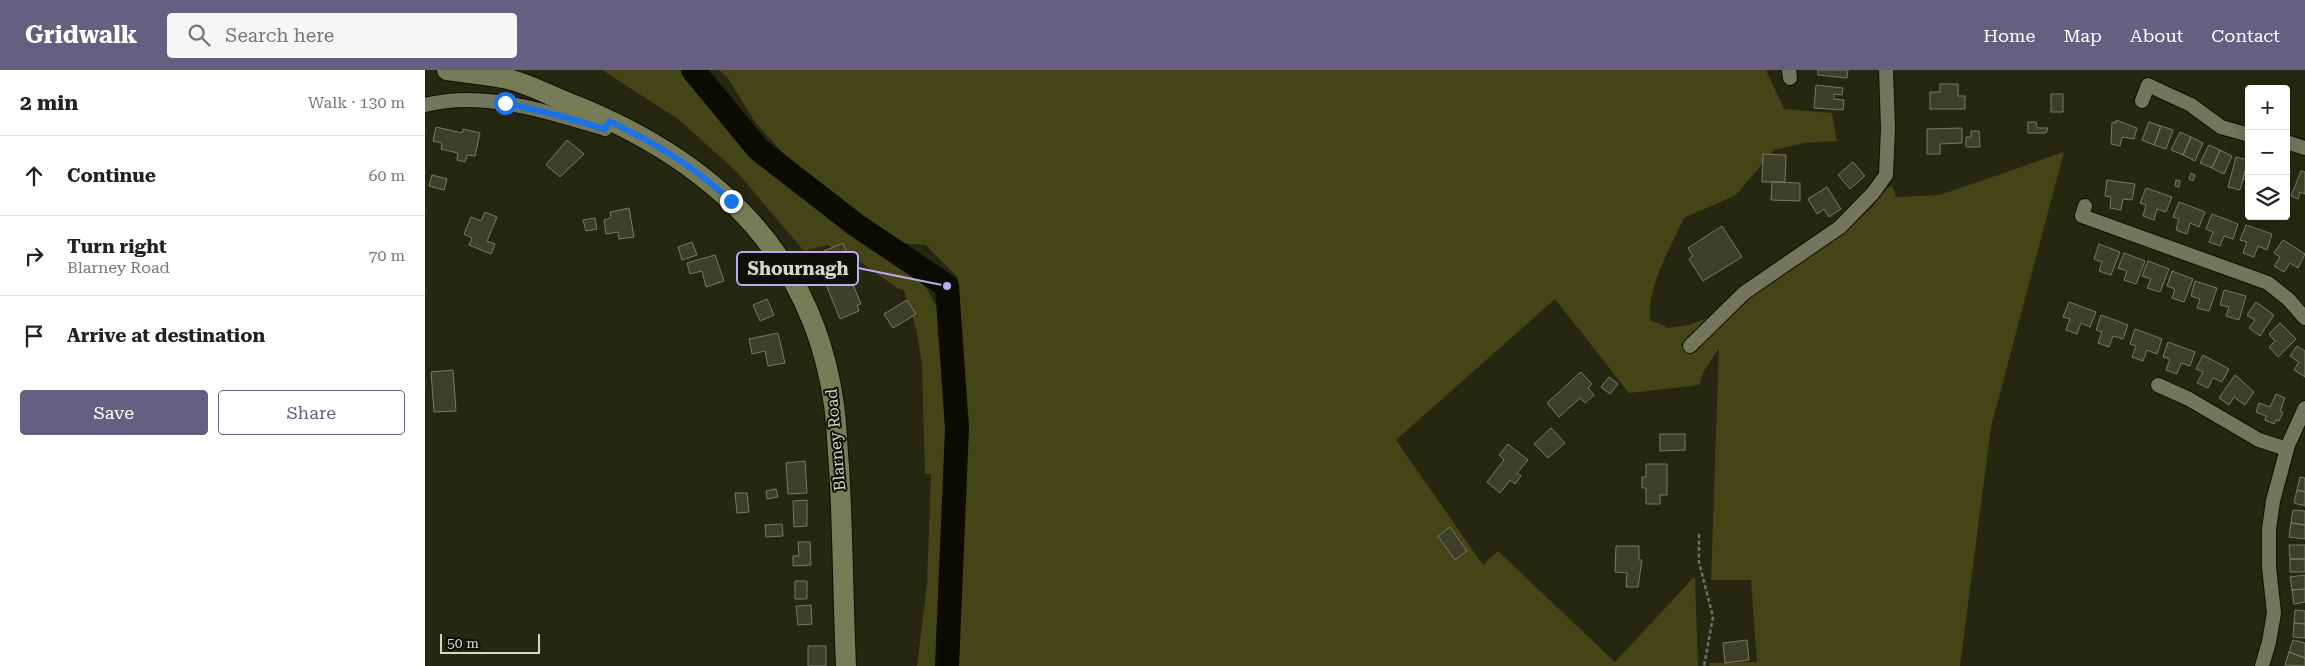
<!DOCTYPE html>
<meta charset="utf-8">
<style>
:root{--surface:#fff;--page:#f6f6f6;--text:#222;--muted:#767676;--line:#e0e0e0;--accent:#665f81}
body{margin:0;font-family:"Roboto Serif",serif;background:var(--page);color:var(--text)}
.controls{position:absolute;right:15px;top:15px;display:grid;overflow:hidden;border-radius:5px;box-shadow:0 5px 20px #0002}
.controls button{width:45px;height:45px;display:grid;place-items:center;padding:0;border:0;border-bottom:1px solid var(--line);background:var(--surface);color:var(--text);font:25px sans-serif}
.scale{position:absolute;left:15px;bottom:12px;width:100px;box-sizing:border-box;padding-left:5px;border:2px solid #d5d7c9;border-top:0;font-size:14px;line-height:18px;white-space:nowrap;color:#d5d7c9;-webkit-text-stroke:4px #0e0f06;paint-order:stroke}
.stop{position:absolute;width:15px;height:15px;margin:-11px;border:4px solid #1a73e8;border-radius:50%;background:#fff}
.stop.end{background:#1a73e8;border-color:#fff;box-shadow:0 1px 5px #0008}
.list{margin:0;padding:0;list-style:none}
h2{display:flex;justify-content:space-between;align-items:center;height:65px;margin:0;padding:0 20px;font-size:21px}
h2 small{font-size:16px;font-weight:400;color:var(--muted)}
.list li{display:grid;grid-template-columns:32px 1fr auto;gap:15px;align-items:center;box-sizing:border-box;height:80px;padding:0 20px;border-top:1px solid var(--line)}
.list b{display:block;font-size:19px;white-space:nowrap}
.list p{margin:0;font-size:16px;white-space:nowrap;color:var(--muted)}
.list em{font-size:16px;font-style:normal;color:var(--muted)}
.actions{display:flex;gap:10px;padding:15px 20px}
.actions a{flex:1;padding:11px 0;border:1px solid var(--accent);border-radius:5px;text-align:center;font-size:18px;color:var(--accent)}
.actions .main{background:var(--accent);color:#fff}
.icon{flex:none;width:28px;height:28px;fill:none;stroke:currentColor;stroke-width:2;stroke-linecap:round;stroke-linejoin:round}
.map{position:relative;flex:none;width:1880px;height:596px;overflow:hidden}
header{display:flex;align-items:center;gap:30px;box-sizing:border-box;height:70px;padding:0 25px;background:var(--accent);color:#fff}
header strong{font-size:24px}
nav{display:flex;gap:28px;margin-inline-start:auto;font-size:18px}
.search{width:350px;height:45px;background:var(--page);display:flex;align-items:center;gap:12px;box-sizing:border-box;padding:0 18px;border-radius:5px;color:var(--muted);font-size:19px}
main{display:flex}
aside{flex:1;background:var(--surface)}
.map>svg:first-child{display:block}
</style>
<header>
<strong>Gridwalk</strong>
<div class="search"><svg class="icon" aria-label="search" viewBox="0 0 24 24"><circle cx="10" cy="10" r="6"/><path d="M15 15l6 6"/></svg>Search here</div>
<nav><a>Home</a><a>Map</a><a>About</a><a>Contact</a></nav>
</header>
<main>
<aside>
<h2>2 min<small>Walk · 130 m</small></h2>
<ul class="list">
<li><svg class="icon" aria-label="ahead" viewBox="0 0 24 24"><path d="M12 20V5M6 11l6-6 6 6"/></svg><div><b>Continue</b></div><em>60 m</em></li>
<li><svg class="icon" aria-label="right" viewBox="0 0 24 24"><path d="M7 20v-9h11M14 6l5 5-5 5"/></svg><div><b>Turn right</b><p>Blarney Road</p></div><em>70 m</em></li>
<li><svg class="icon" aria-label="arrive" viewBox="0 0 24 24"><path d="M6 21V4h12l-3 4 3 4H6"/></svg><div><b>Arrive at destination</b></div></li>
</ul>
<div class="actions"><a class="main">Save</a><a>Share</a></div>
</aside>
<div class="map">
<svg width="1880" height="596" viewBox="0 0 1880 596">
<rect width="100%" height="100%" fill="#252711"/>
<!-- green -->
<path fill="#424616" d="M177,0h82l73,86 53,43 67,47 46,36 17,31 -3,25 21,-60 -32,-33 -28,-2 -50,-35 -58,-47 -35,-39 -28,-45 -8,-7h1047l18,39 48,4 5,28 -33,2 -30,7 -38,45 -52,23c-14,31 -37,68 -34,102l19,8 19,-3 46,-16 54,-40 61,-40 26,-25 6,-11 11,-8 4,12 44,-2 124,-43 -73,275 -31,239h-251l1,-3 47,-1 -6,-82h-40l8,-232 -16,25 -4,12 -70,8 -74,-94 -159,141 87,125 15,-14 117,111 80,-86 3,90h-781l10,-82 4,-110h-6l-3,-110 -6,-36 -12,-38 -7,-2 -45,-32 -25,-11 -23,6 -67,-79 -59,-53z"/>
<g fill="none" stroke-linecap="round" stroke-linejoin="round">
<!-- river -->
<path stroke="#0b0c00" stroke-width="24" d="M268,0l65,79 98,76 91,61 10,142 -10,238"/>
</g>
<!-- building -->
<path fill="#3d3f28" stroke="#787b62" d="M1393,0h30l-1,8 -29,-3z
M1515,14h18v12h7v13h-35v-17h10z
M1391,15l27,3 -1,7 -8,-1v5l10,1 -1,10 -29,-2z
M1626,24h12v18h-12z
M1691,50l21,8 -3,11 -12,-2 -2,9 -9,-2 1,-22 4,1z
M1603,52h8l1,6h11l-2,5h-18z
M1724,52l12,4 -7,19 -12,-5z
M1736,56l12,4 -7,19 -12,-4z
M11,57l26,6 1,-4 17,4 -5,23 -8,-1 -2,7 -8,-2 1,-7 -17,-4 1,-6 -9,-2z
M1537,58v15l-22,1v10h-13v-25z
M1546,61h8l1,16h-14v-10h5z
M1755,62l11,5 -8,18 -12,-5z
M1766,67l12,6 -8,18 -12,-6z
M142,70l17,14 -24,23 -14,-12z
M1784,75l11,5 -8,18 -12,-5z
M1795,80l12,6 -8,18 -12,-6z
M1338,84l23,1 -1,27h-23z
M1811,87l12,3 -8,30 -12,-3z
M1823,90h1v21l-6,-2z
M1428,92l12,14 -15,13 -12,-14z
M1861,100l4,1 -3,19h-1z
M1876,101l4,1v22l-5,-2 -2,7 -7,-3z
M1766,103l4,2 -2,6 -4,-2z
M7,105l15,4 -3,11 -15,-4z
M1682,110l28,4 -3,16 -9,-1 -2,11 -11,-2 1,-11 -6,-1z
M1751,110l4,1 -1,6 -4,-1z
M1347,112l28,1v18l-29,-1z
M1402,117l14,22 -12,8 -5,-8 -7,5 -9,-15z
M1721,118l26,9 -6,15 -9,-3 -3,11 -11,-4 3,-11 -6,-2z
M1754,132l26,10 -6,15 -9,-4 -3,11 -11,-4 3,-11 -6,-2z
M204,138l5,29 -15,2 -1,-7 -12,2 -2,-14 7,-2 -1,-6z
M60,142l12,5 -10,24 8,3 -4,10 -22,-9 3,-7 -8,-4 7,-17 10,4z
M1787,144l26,10 -5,15 -9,-3 -4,10 -11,-4 4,-10 -7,-3z
M170,148l2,11 -11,2 -3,-11z
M1821,155l26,9 -5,16 -9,-4 -4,11 -11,-4 4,-11 -7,-2z
M1297,156l20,31 -39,24 -14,-22 4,-3 -5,-8z
M1858,170l22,14 -7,14 -8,-5 -6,9 -10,-6 6,-9 -6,-4z
M267,172l5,13 -15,5 -4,-13z
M418,173l4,10 -15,6 3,10 10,-4 16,39 -4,1 2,6 -19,8 -26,-64z
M1674,174l21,8 -9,23 -12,-4 3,-9 -8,-3z
M1699,183l21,8 -9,23 -12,-4 3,-9 -9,-3z
M290,185l9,26 -18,6 -4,-16 -12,3 -3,-11z
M1723,191l21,8 -9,23 -13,-4 4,-9 -9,-3z
M1747,201l21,8 -9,23 -12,-4 3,-9 -8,-3z
M1770,211l22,7 -8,23 -12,-3 3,-9 -9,-3z
M1799,220l22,6 -7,24 -13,-4 3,-9 -9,-2z
M342,229l7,16 -14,6 -7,-16z
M482,230l9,14 -23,14 -9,-14z
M1644,232l27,10 -6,15 -9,-4 -4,11 -11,-4 4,-11 -7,-2z
M1831,232l18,13 -14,21 -11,-8 6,-8 -8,-5z
M1676,245l27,10 -5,14 -10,-3 -4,11 -11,-4 4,-11 -6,-2z
M1855,253l16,16 -18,18 -9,-10 6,-6 -6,-7z
M1710,259l27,10 -5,15 -10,-4 -4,11 -11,-4 4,-11 -6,-2z
M353,263l7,30 -17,3 -3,-15 -13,3 -3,-15z
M1743,272l27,10 -5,14 -9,-3 -4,11 -11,-4 4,-11 -7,-2z
M1872,276l8,5v26l-11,-7 5,-8 -9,-6z
M1778,285l26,14 -7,13 -9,-4 -5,10 -11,-5 6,-11 -7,-3z
M28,300l3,41 -22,1 -3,-40z
M1156,302l11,12 -4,4 6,7 -9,8 -5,-5 -21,19 -12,-14z
M1810,305l19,17 -9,13 -11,-8 -5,8 -10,-7z
M1184,307l9,7 -8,10 -9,-7z
M1851,324l9,4 -5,13 3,1 -4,9 -3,-1 -2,4 -9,-4 1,-4 -10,-4 3,-9 11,4z
M1126,358l14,15 -17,15 -14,-14z
M1235,364h25v16l-25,1z
M1083,374l20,16 -11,13 4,3 -6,8 -5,-4 -10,13 -13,-11 17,-22 -5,-5z
M380,391l2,32 -19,1 -2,-31z
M1221,394h21v31h-7v9h-14v-16h-4v-11h4z
M1875,407l5,1v14l-8,-2z
M351,419l2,8 -11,2 -1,-8z
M1872,420l8,2v14l-11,-3z
M310,423h12l2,19 -12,1z
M382,430v26l-13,1 -1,-26z
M1868,440l12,1v14l-14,-2z
M1866,453l14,2v14l-16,-2z
M357,454l1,12 -17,1 -1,-12z
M1025,457l17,24 -12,9 -17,-24z
M373,472h12l1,23 -18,1v-10h6z
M1864,475h16v14h-15z
M1191,476h23v14h3l-4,27h-12l1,-14 -12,-1z
M1865,489h15v13h-15z
M1880,505v14l-13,1 -2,-13z
M370,511h12v18h-12z
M1880,519v13l-11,2 -2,-14z
M386,535l1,19 -14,1 -2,-19z
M1870,540l10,1v13l-11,-1z
M1869,553l11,1v14l-12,-1z
M1322,570l2,20 -24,3 -2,-20z
M1868,570l12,3v15l-16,-6z
M383,576h18v20h-18z
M1864,582l16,6v8l-20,-1z"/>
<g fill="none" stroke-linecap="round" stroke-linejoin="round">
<!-- street casing -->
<g stroke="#0e1000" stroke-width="16">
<path id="street" d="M1364,0l1,8
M1717,31l6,-16 43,20 30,22 28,8
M0,35c59,-15 124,7 180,24l4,-8
M1861,72l19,6
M1660,136l-3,10 186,67 20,16 17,19
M1265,276l54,-53 96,-66 33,-34 13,-18 2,-47 -2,-58
M1733,315l31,14 70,41 28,9
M1837,596l7,-24 5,-29 -5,-46v-38l4,-28 15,-56 17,-37"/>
</g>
<!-- secondary casing -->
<g stroke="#0e1000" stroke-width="22">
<path id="secondary" d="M22,0c20,3 41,5 61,9 21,5 43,17 64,25 138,55 241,148 262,301 3,20 3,41 5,61 4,67 4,133 7,200"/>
</g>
<!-- path -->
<path stroke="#70725f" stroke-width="2.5" stroke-dasharray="4 2.5" stroke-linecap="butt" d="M1274,464v28l14,55 -9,49"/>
<!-- street -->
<use href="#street" stroke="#73765d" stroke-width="14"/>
<!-- secondary -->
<use href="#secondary" stroke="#787c56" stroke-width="20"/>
</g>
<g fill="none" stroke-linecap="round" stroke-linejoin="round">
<!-- route -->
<path stroke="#1a73e8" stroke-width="6" d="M80,33l56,13 44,13 4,-8c47,23 82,43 122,80"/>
</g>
<g text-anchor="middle" stroke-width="4" stroke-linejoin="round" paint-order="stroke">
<!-- street labels -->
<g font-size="16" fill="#d5d7c9" stroke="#0e0f06">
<text transform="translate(410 370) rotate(-95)" y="6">Blarney Road</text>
</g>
</g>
<!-- callouts -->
<path fill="none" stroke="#baaaf6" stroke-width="2" d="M522 216L433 198"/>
<circle fill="#baaaf6" stroke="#0e0f06" stroke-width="2" cx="522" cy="216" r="5"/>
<rect fill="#0e0f06" stroke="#baaaf6" stroke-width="2" x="312" y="182" width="121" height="33" rx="5"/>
<g font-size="18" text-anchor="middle" font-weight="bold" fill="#d5d7c9">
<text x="373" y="205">Shournagh</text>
</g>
</svg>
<div class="controls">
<button>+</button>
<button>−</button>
<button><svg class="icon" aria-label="layers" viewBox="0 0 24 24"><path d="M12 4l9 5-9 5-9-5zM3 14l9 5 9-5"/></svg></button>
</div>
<div class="scale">50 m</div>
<div class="stop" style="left:80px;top:33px"></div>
<div class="stop end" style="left:306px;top:131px"></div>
</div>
</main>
